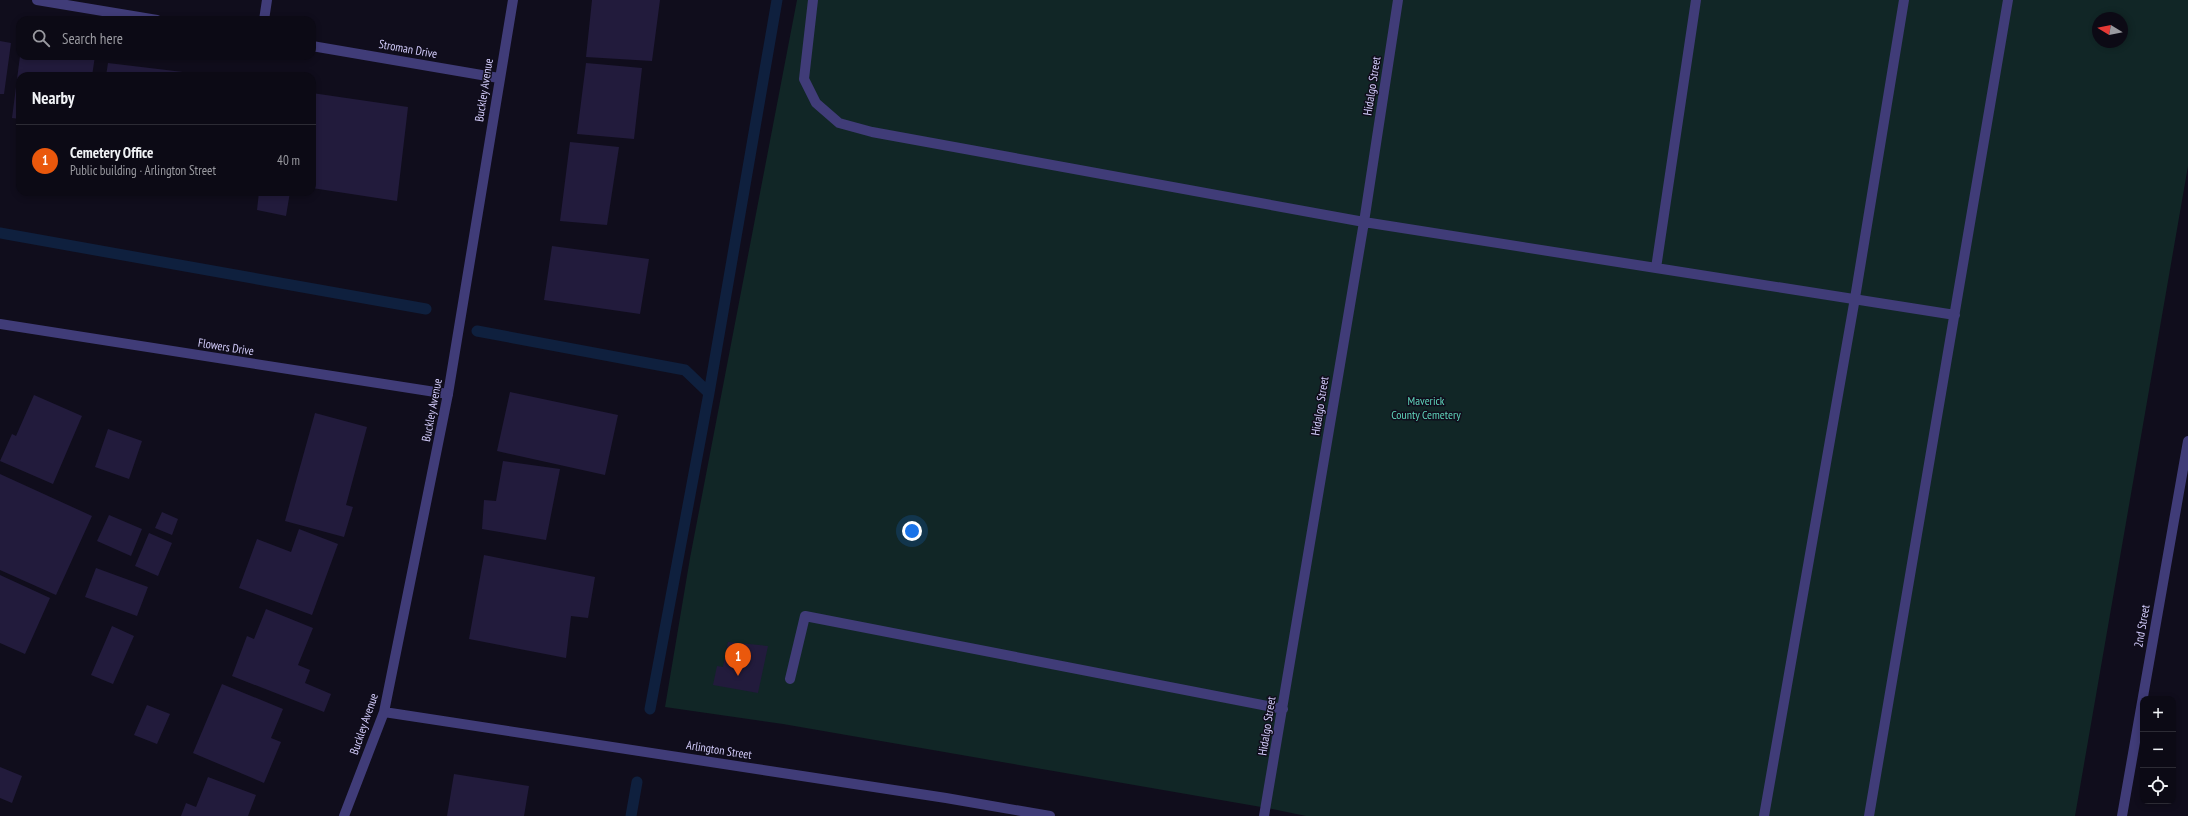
<!DOCTYPE html>
<meta charset="utf-8">
<style>
:root{--surface:#0c0a15;--page:#15131e;--text:#f1f3f6;--muted:#9a9aa0;--line:#2c2b34;--accent:#ea580c}
body{margin:0;font-family:"PT Sans Narrow",sans-serif;background:var(--page);color:var(--text)}
.controls{position:absolute;right:12px;bottom:12px;display:grid;overflow:hidden;border-radius:8px;box-shadow:0 2px 6px #0003}
.controls button{width:36px;height:36px;display:grid;place-items:center;padding:0;border:0;border-bottom:1px solid var(--line);background:var(--surface);color:var(--text);font:20px sans-serif}
.compass{position:absolute;left:2092px;top:12px;width:36px;height:36px;border-radius:50%;background:var(--surface);box-shadow:0 2px 6px #0003;rotate:280deg}
.you{position:absolute;left:912px;top:531px;width:14px;height:14px;margin:-10px;border:3px solid #fff;border-radius:50%;background:#1a73e8;box-shadow:0 0 0 6px #1a73e833}
.badge{display:grid;place-items:center;width:26px;height:26px;border-radius:50%;background:var(--accent);color:#fff;font-size:13px;font-weight:700}
.pin{position:absolute;translate:-50% -33px;filter:drop-shadow(0 1px 2px #0008)}
.pin::after{content:'';position:absolute;top:21px;width:14px;height:12px;background:inherit;clip-path:polygon(0 0,100% 0,50% 100%)}
.list{margin:0;padding:0;list-style:none}
h2{display:flex;justify-content:space-between;align-items:center;height:52px;margin:0;padding:0 16px;font-size:17px}
h2 small{font-size:13px;font-weight:400;color:var(--muted)}
.list li{display:grid;grid-template-columns:26px 1fr auto;gap:12px;align-items:center;box-sizing:border-box;height:72px;padding:0 16px;border-top:1px solid var(--line)}
.list b{display:block;font-size:15px;white-space:nowrap}
.list p{margin:0;font-size:13px;white-space:nowrap;color:var(--muted)}
.list em{font-size:13px;font-style:normal;color:var(--muted)}
.icon{flex:none;width:22px;height:22px;fill:none;stroke:currentColor;stroke-width:2;stroke-linecap:round;stroke-linejoin:round}
.map{position:relative;flex:none;width:2188px;height:816px;overflow:hidden}
.search{position:absolute;background:var(--surface);box-shadow:0 2px 6px #0003;left:16px;top:16px;width:300px;height:44px;display:flex;align-items:center;gap:10px;box-sizing:border-box;padding:0 14px;border-radius:12px;color:var(--muted);font-size:15px}
.panel{position:absolute;background:var(--surface);box-shadow:0 2px 6px #0003;left:16px;top:72px;width:300px;height:124px;border-radius:12px}
.map>svg:first-child{display:block}
</style>
<div class="map">
<svg width="2188" height="816" viewBox="0 0 2188 816">
<rect width="100%" height="100%" fill="#100d1c"/>
<!-- green -->
<path fill="#112626" fill-rule="evenodd" d="M797,0h1391v166l-113,650h-769l-39,-8 -484,-84 -118,-17 25,-149zM2098,18h24v24h-24z"/>
<g fill="none" stroke-linecap="round" stroke-linejoin="round">
<!-- stream -->
<path stroke="#0f203e" stroke-width="11" d="M0,233l426,76
M477,331l208,39 24,23
M650,709l59,-316 68,-393
M631,816l6,-34"/>
</g>
<!-- building -->
<path fill="#221b3c" d="M592,0h68l-8,61 -66,-4z
M0,41l11,2 -7,51h-4z
M20,56h75l-3,20h-72v43l-8,-1z
M108,63l75,9 -1,4h-76z
M586,63l56,5 -8,71 -57,-5z
M312,93l96,14 -11,94 -85,-13z
M570,142l49,5 -12,78 -47,-4z
M259,192h31l-4,24 -29,-6z
M552,246l97,13 -9,55 -96,-14z
M510,392l108,23 -13,60 -108,-24z
M34,395l48,21 -29,68 -53,-23 12,-27 4,2z
M315,413l52,14 -21,78 7,2 -9,30 -59,-16z
M108,429l34,12 -13,38 -34,-12z
M503,461l57,8 -14,71 -64,-11 2,-29 12,1z
M0,474l92,42 -36,79 -56,-25z
M162,512l16,7 -6,16 -17,-7z
M109,515l33,14 -11,27 -34,-15z
M299,529l39,15 -26,71 -73,-27 18,-49 34,13z
M149,533l23,10 -14,33 -23,-10z
M484,555l111,22 -7,41 -17,-2 -5,42 -97,-19z
M96,568l52,19 -11,29 -52,-19z
M0,575l50,23 -25,56 -25,-11z
M266,609l47,19 -15,37 12,5 -5,13 26,11 -7,18 -92,-36 15,-40 7,3z
M112,626l22,10 -21,48 -22,-9z
M728,642l40,4 -10,47 -45,-8 4,-19 6,1z
M222,684l61,25 -12,29 10,4 -17,41 -71,-30z
M147,705l23,9 -13,30 -23,-9z
M0,767l22,9 -10,27 -12,-5z
M454,774l75,12 -5,30h-77z
M208,777l48,18 -8,21h-67l5,-13 10,4z"/>
<g fill="none" stroke-linecap="round" stroke-linejoin="round">
<!-- service -->
<path stroke="#403c78" stroke-width="10" d="M813,0l-9,79 12,24 23,20 33,9 492,90 292,46 40,-268
M264,20l3,-20
M1656,268l299,47
M790,679l15,-63 478,93
M1264,816l100,-594 34,-222
M1764,816l91,-518 49,-298
M1869,816l139,-816"/>
<!-- minor -->
<path stroke="#403c78" stroke-width="10" d="M37,0l120,20
M312,46l187,32
M448,394l65,-394"/>
<!-- tertiary -->
<path stroke="#403c78" stroke-width="10" d="M0,324l448,70 -64,318 -40,104
M384,712l562,86 104,18
M2122,816l66,-375"/>
</g>
<g text-anchor="middle" stroke-width="3" stroke-linejoin="round" paint-order="stroke">
<!-- street labels -->
<g font-size="12" fill="#d3ccfb" stroke="#100d1c">
<text transform="translate(408 49) rotate(10)" y="4">Stroman Drive</text>
<text transform="translate(1372 86) rotate(-81)" y="4">Hidalgo Street</text>
<text transform="translate(484 90) rotate(-81)" y="4">Buckley Avenue</text>
<text transform="translate(226 347) rotate(9)" y="4">Flowers Drive</text>
<text transform="translate(1320 406) rotate(-81)" y="4">Hidalgo Street</text>
<text transform="translate(432 410) rotate(-79)" y="4">Buckley Avenue</text>
<text transform="translate(2142 626) rotate(-80)" y="4">2nd Street</text>
<text transform="translate(364 724) rotate(-71)" y="4">Buckley Avenue</text>
<text transform="translate(1267 726) rotate(-81)" y="4">Hidalgo Street</text>
<text transform="translate(719 750) rotate(9)" y="4">Arlington Street</text>
</g>
<!-- park labels -->
<g font-size="12" fill="#5fd4ba" stroke="#100d1c">
<text x="1426" y="405">Maverick<tspan x="1426" dy="14">County Cemetery</tspan></text>
</g>
</g>
</svg>
<div class="controls">
<button>+</button>
<button>−</button>
<button><svg class="icon" aria-label="locate" viewBox="0 0 24 24"><circle cx="12" cy="12" r="6"/><path d="M12 2v4M12 18v4M2 12h4M18 12h4"/></svg></button>
</div>
<svg class="compass" viewBox="-18 -18 36 36"><path d="M0-13l5 13h-10z" fill="#e53935"/><path d="M0 13l5-13h-10z" fill="#9a9aa0"/></svg>
<div class="you"></div>
<div class="pin badge" style="left:738px;top:676px">1</div>
<div class="search"><svg class="icon" aria-label="search" viewBox="0 0 24 24"><circle cx="10" cy="10" r="6"/><path d="M15 15l6 6"/></svg>Search here</div>
<section class="panel">
<h2>Nearby<small></small></h2>
<ul class="list">
<li><span class="badge">1</span><div><b>Cemetery Office</b><p>Public building · Arlington Street</p></div><em>40 m</em></li>
</ul>
</section>
</div>
